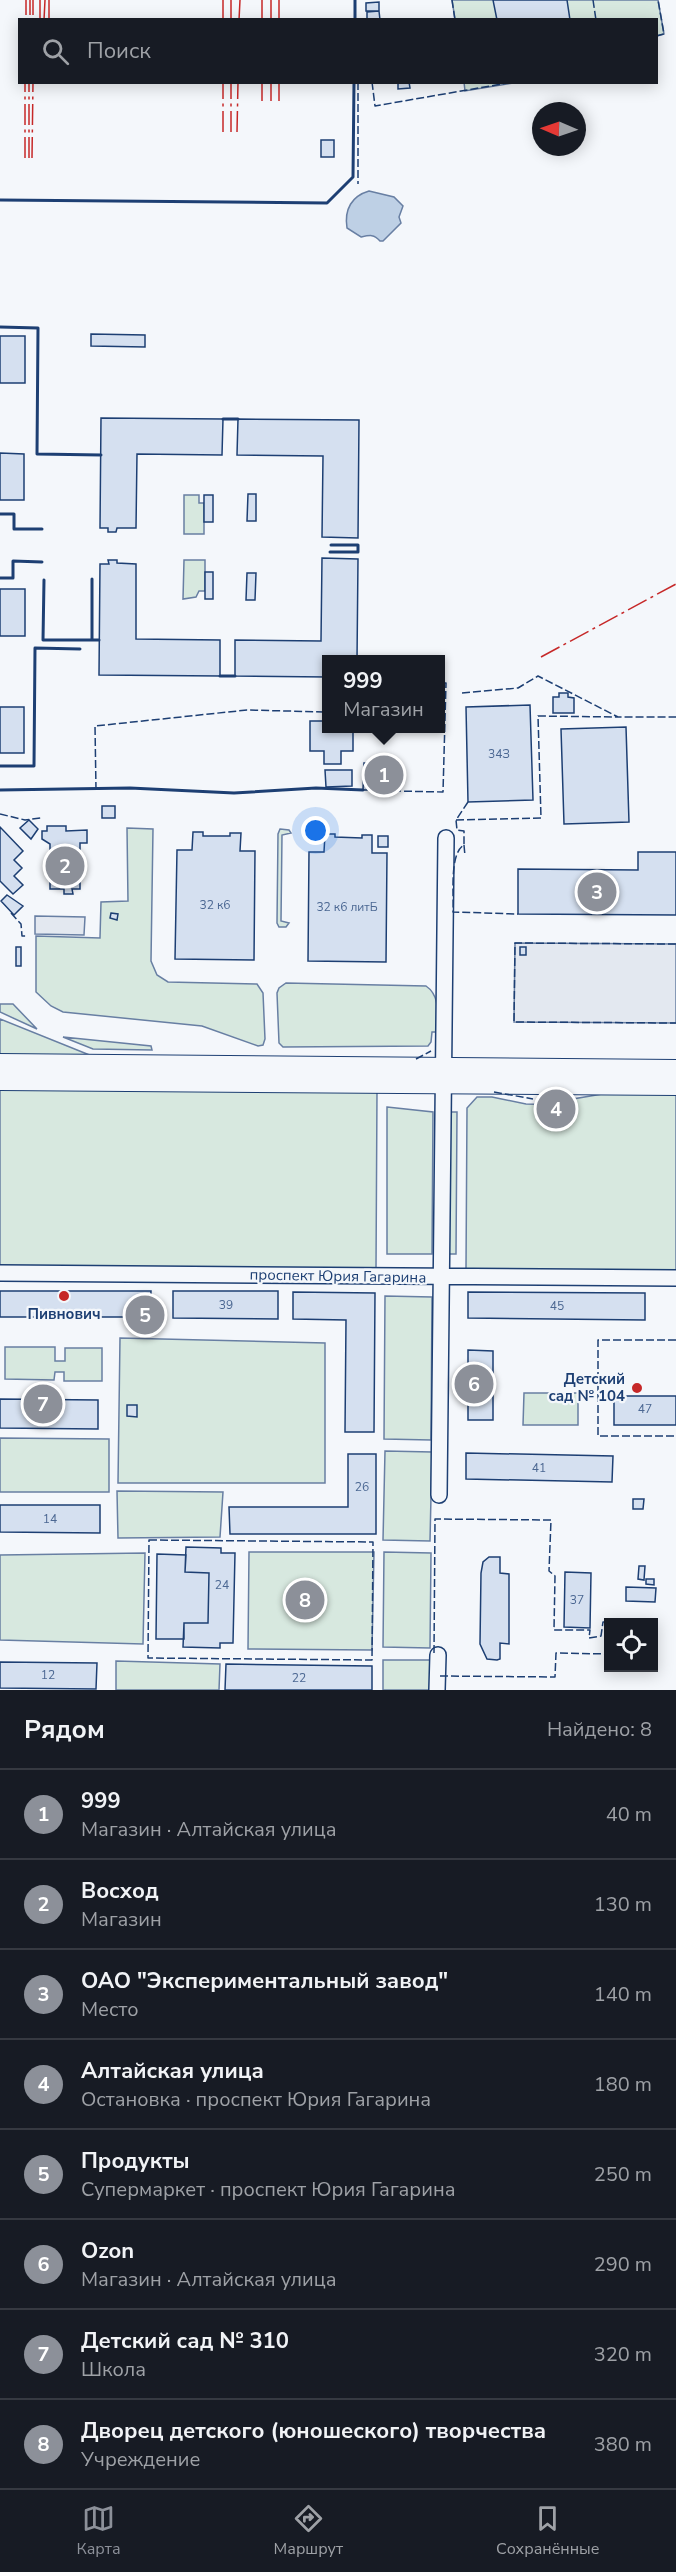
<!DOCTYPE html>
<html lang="ru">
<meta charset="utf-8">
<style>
:root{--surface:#171b24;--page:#242831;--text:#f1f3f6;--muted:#9ea1a6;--line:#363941;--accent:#8c9099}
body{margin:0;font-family:"Nunito Sans",sans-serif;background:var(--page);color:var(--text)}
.controls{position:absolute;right:18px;bottom:18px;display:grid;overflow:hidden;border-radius:0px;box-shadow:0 3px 15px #0003}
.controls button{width:54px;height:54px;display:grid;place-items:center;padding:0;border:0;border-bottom:2px solid var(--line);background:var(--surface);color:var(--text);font:30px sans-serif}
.compass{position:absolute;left:532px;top:102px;width:54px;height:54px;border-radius:50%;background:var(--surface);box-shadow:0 3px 15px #0003;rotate:272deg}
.you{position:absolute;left:316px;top:831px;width:21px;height:21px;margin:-15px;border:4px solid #fff;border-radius:50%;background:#1a73e8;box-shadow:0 0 0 9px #1a73e833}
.badge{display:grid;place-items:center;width:39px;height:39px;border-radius:50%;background:var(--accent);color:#fff;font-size:20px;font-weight:700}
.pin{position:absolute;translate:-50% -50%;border:3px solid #fff;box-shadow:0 2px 6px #0006}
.popup{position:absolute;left:322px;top:655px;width:123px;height:78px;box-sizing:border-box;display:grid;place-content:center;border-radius:0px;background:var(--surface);filter:drop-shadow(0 2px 4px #0005);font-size:20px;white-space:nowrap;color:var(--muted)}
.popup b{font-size:22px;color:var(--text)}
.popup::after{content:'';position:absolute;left:50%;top:100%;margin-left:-12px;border:12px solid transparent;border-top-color:var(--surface)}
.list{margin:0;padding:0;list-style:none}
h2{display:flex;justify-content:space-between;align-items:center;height:78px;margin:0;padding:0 24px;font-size:26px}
h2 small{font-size:20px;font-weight:400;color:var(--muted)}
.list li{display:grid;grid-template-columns:39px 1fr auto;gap:18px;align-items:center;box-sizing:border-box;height:90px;padding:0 24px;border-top:2px solid var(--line)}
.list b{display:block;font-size:22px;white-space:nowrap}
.list p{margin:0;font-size:20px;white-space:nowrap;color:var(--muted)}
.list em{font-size:20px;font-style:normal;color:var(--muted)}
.icon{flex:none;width:33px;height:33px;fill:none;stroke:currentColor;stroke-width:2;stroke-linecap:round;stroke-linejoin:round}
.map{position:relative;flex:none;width:676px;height:1690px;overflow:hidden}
.search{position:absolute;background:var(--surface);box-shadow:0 3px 15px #0003;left:18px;right:18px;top:18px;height:66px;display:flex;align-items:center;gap:15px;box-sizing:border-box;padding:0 21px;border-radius:0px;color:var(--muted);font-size:22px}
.sheet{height:798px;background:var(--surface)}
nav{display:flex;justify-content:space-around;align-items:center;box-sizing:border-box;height:84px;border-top:2px solid var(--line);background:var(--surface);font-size:16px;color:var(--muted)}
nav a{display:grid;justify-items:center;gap:3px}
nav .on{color:var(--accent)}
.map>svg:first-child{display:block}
</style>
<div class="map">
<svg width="676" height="1690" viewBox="0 0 676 1690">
<rect width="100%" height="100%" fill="#f4f7fb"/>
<!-- green -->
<path fill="#d7e8df" stroke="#687fa3" stroke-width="1.5" d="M452,0h206l6,34 -7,2 -1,-16 -201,-1z
M464,82h49v1l-48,8z
M184,495h15v8h5v31h-20z
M184,560h21v31h-6l-3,6 -13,2z
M127,828l26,1 -2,132 6,14 11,7 89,2 6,9 2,46 -2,6 -5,1 -56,-20 -139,-14 -12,-6 -15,-14v-56l64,2 1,-36 27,-1z
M280,829l9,1 2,3 -9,2 -1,86 8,2 -3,4h-7l-2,-4 1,-89z
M286,983l140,3c15,10 11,30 11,46h-5l-1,10 -3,4 -145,1 -4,-4 -2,-50 2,-5z
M0,1004h13l24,25 -37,-17z
M0,1019l92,37h-92z
M63,1037l88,9 1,4 -59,-1z
M0,1088l377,3 -1,178 -376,-3z
M614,1092l62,1v178l-210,-2 1,-161 10,-11h15l34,7 47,1v-6z
M387,1107l46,5 -1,142h-45z
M448,1112h9l-1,142h-8z
M385,1296l47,1 -1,143 -47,-1z
M120,1338l205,5v140h-207z
M5,1347h50v14h10v-13h37v33h-38v-9h-9l-1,8 -49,-1z
M524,1393h54v32h-55z
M0,1438l109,1v53h-109z
M385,1451l47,1 -2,89 -47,-1z
M117,1491l106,1 -3,45 -102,1z
M249,1552h125l-2,98 -124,-1z
M384,1552l47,1 -1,95 -47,-1z
M145,1553l-2,91 -143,-4v-85z
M383,1660h47v30h-47z
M116,1661l104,3 -1,26h-103z"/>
<!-- parking -->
<path fill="#e3e8f0" stroke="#687fa3" stroke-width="1.5" d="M35,916l50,1 -1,18 -49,-1z
M515,943l161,1v79l-162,-1z"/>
<!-- water -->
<path fill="#bed0e5" stroke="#687fa3" stroke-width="1.5" d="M369,191l25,6 9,9 -4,11 2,6 -18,18h-3c-6,-7 -10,-6 -19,-4l-14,-9c-3,-19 5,-32 22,-37z"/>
<!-- building -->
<path fill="#d5e0f0" stroke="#1d3f73" stroke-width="1.5" d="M493,0h74l3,20h-73z
M379,2v9h-13v-8z
M379,11l1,9h-13v-8z
M398,82h11l1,6 -12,1z
M321,140h13v17h-13z
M91,334l54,1v12l-54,-1z
M0,336h25v47h-25z
M101,418l122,1 -1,36 -85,-1 -1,74h-19l-1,4h-8v-4h-8z
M238,419l121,1 -1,118 -36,-1 1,-81 -86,-1z
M0,453l24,1v46h-24z
M248,494h8v27h-9z
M204,495h9v27h-9z
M322,558l36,1 -1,101h-30v17l-92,-1v-36l86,1z
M108,560h9v3l19,1v75l84,1v36l-121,-1 1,-111h9z
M205,572h8v27h-8z
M247,573h9l-1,27h-9z
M0,589h25v47h-25z
M559,693h9v4l6,1v15h-21v-16h6z
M530,705l3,95 -65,2 -2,-95z
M0,707h24v46h-24z
M310,721h17v7h26v23h-12v13h-17v-13h-14z
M626,727l3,95 -65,2 -3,-95z
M364,763l26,1 -1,26h-26z
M325,770h27v16l-26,1z
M102,806h13v12h-13z
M29,820l9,9 -7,10 -11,-11z
M47,826h19v5l21,-1v13h-7v46h-8l1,5h-9v-5h-14v-45l-8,-5v-8h5z
M0,827l23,24 -9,9 8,8 -8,8 9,9 -10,9 -13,-13z
M193,832h10v4h27v-3h11l-1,18h15l-1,109 -79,-1 2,-109h15z
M325,834h10v3l27,1v-3h10v18h15l-1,109 -78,-1 1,-109h15z
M378,836h10v11h-10z
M638,852h38v63l-158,-1v-45l120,1z
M7,895l16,11 -9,9 -13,-14z
M111,913l7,1 -1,6 -7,-2z
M16,947h5v19h-5z
M520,947h6v8h-6z
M0,1291h151l-1,26h-150z
M173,1291h105v28l-105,-1z
M293,1292l82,1 -1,139h-29l1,-112 -53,-1z
M468,1292l177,1v27l-177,-2z
M468,1350l25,1v69h-25z
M614,1396h62v29h-62z
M0,1399l98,1v29l-98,-1z
M127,1405h10v12l-10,-1z
M466,1453l147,3 -1,26 -146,-3z
M348,1454h28v80h-146l-1,-27h119z
M633,1499h11l-1,10h-10z
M0,1505h100v28l-100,-1z
M186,1547l35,1v5h14l-2,90h-13v5l-37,-1 1,-24h24l1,-50 -24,-1z
M157,1554l29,1 -1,17 24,1 -1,50h-24v16h-28z
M489,1557h11v16l9,1v70l-9,-1v16l-3,1 -10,-1 -7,-15 1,-71 2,-11z
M639,1566h6l-1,14 -6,-1z
M565,1572l26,1 -1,55 -26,-1z
M646,1579h8v6l-8,-1z
M626,1587l30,1 -1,14 -29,-1z
M0,1662l97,1 -1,26 -96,-1z
M226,1664l146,2v24h-147z"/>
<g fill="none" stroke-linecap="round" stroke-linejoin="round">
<!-- minor casing -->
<g stroke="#1d3f73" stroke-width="18">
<path id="minor" d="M0,1273l676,5
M439,1495l7,-657
M437,1690l1,-35"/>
</g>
<!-- major casing -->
<g stroke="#1d3f73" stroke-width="22">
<path id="major" d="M0,1064l676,6
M0,1080l676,5"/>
</g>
<!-- minor -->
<use href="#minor" stroke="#f4f7fb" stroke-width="15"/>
<!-- major -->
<use href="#major" stroke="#f4f7fb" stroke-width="20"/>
<!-- fence -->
<path stroke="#1d3f73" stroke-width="1.5" stroke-dasharray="8 3" stroke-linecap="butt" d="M452,0l3,20
M593,0l3,20
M656,36l8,-2 -6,-34
M358,82v102
M372,82l3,24 138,-24
M462,693l56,-5 20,-12 80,41h58
M395,778v13l48,1 3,-109h-5
M96,790l-1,-64 152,-16 80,2
M468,802l-12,18 1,10 7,1v14c-15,8 -10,51 -11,67l65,2
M0,814l25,6 16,-2
M456,820l85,-2 -3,-102 80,1
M464,845l1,11
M11,913l10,11 1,12h6
M676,944l-161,-1 -1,79 162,1
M416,1059l15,-8
M494,1092l39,7
M676,1340h-78v96h78
M149,1540l224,2 -1,118 -224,-2z
M434,1653l1,-134 116,1 -2,51 6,5 -1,54h36l-1,8 12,-2 2,-14h10
M440,1676l115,1 1,-24 52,1"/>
<!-- wall -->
<path stroke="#1d3f73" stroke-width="3" d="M355,0v20
M0,200l327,3 26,-26 1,-95
M0,327l38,1 -1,126 64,1
M223,419h15
M0,514h14v15h28
M330,552h28v-7h-27
M0,578h13v-17l29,1
M44,580l-1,60h56
M92,640v-61
M220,676h15
M0,766h34l1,-118 45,1
M0,790l130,-2 104,5 82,-5 47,2"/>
<!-- power -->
<path stroke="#c62828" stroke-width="1.5" stroke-dasharray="21 4.5 3 4.5" stroke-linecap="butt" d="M26,15v-15
M30,15v-15
M33,15v-15
M40,20v-20
M44,20l1,-20
M49,20v-20
M223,20v-20
M231,20v-20
M239,20l1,-20
M262,20v-20
M271,20v-20
M279,20v-20
M262,82v19
M271,82v19
M279,82v19
M223,132v-50
M231,132v-50
M237,132l1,-50
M25,158v-76
M29,158v-76
M32,158l1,-76
M541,657l135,-73"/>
</g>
<!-- markers -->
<g fill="#c62828" stroke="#f4f7fb" stroke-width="2">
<circle cx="64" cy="1296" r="6"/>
<circle cx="637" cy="1388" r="6"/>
</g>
<g text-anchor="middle" stroke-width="4.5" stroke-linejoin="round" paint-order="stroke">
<!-- number labels -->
<g font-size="12" fill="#4b6792">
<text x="499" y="758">34З</text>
<text x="215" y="909">32 к6</text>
<text x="347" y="911">32 к6 литБ</text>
<text x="226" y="1309">39</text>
<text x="557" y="1310">45</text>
<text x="645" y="1413">47</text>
<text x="539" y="1472">41</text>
<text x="362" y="1491">26</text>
<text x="50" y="1523">14</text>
<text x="222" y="1589">24</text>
<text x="577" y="1604">37</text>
<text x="48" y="1679">12</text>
<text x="299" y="1682">22</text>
</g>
<!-- street labels -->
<g font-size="15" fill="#1d3f73" stroke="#f4f7fb">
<text transform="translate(338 1276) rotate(1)" y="5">проспект Юрия Гагарина</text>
</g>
<!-- poi labels -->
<g font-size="15" font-weight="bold" fill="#1d3f73" stroke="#f4f7fb">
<text x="64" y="1319">Пивнович</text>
<text x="625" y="1384" text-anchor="end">Детский<tspan x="625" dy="17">сад № 104</tspan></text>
</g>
</g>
</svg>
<div class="controls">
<button><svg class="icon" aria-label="locate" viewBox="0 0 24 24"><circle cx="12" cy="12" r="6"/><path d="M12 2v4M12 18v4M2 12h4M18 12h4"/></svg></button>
</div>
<svg class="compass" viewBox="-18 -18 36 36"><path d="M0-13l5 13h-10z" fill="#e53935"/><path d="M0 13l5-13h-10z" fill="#9ea1a6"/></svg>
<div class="you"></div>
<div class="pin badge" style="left:384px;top:775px">1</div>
<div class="popup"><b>999</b>Магазин</div>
<div class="pin badge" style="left:65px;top:866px">2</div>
<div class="pin badge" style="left:597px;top:892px">3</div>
<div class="pin badge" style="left:556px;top:1109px">4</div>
<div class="pin badge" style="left:145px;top:1315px">5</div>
<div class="pin badge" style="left:474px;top:1384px">6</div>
<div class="pin badge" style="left:43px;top:1404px">7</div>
<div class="pin badge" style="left:305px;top:1600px">8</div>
<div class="search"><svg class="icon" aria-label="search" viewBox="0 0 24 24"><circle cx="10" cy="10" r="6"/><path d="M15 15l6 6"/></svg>Поиск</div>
</div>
<section class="sheet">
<h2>Рядом<small>Найдено: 8</small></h2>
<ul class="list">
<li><span class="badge">1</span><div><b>999</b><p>Магазин · Алтайская улица</p></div><em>40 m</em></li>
<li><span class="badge">2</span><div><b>Восход</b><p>Магазин</p></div><em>130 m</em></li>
<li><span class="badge">3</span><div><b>ОАО &quot;Экспериментальный завод&quot;</b><p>Место</p></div><em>140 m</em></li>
<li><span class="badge">4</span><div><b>Алтайская улица</b><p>Остановка · проспект Юрия Гагарина</p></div><em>180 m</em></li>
<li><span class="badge">5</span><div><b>Продукты</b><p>Супермаркет · проспект Юрия Гагарина</p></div><em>250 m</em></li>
<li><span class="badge">6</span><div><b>Ozon</b><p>Магазин · Алтайская улица</p></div><em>290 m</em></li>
<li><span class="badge">7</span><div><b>Детский сад № 310</b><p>Школа</p></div><em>320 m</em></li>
<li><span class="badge">8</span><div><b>Дворец детского (юношеского) творчества</b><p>Учреждение</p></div><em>380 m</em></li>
</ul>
</section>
<nav>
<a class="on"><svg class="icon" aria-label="map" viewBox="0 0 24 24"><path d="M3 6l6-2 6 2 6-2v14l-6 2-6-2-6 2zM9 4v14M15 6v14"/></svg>Карта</a>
<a><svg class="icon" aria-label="directions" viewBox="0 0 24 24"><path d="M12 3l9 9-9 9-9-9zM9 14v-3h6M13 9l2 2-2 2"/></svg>Маршрут</a>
<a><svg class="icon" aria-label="saved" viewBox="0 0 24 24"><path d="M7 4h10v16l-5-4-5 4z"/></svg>Сохранённые</a>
</nav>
